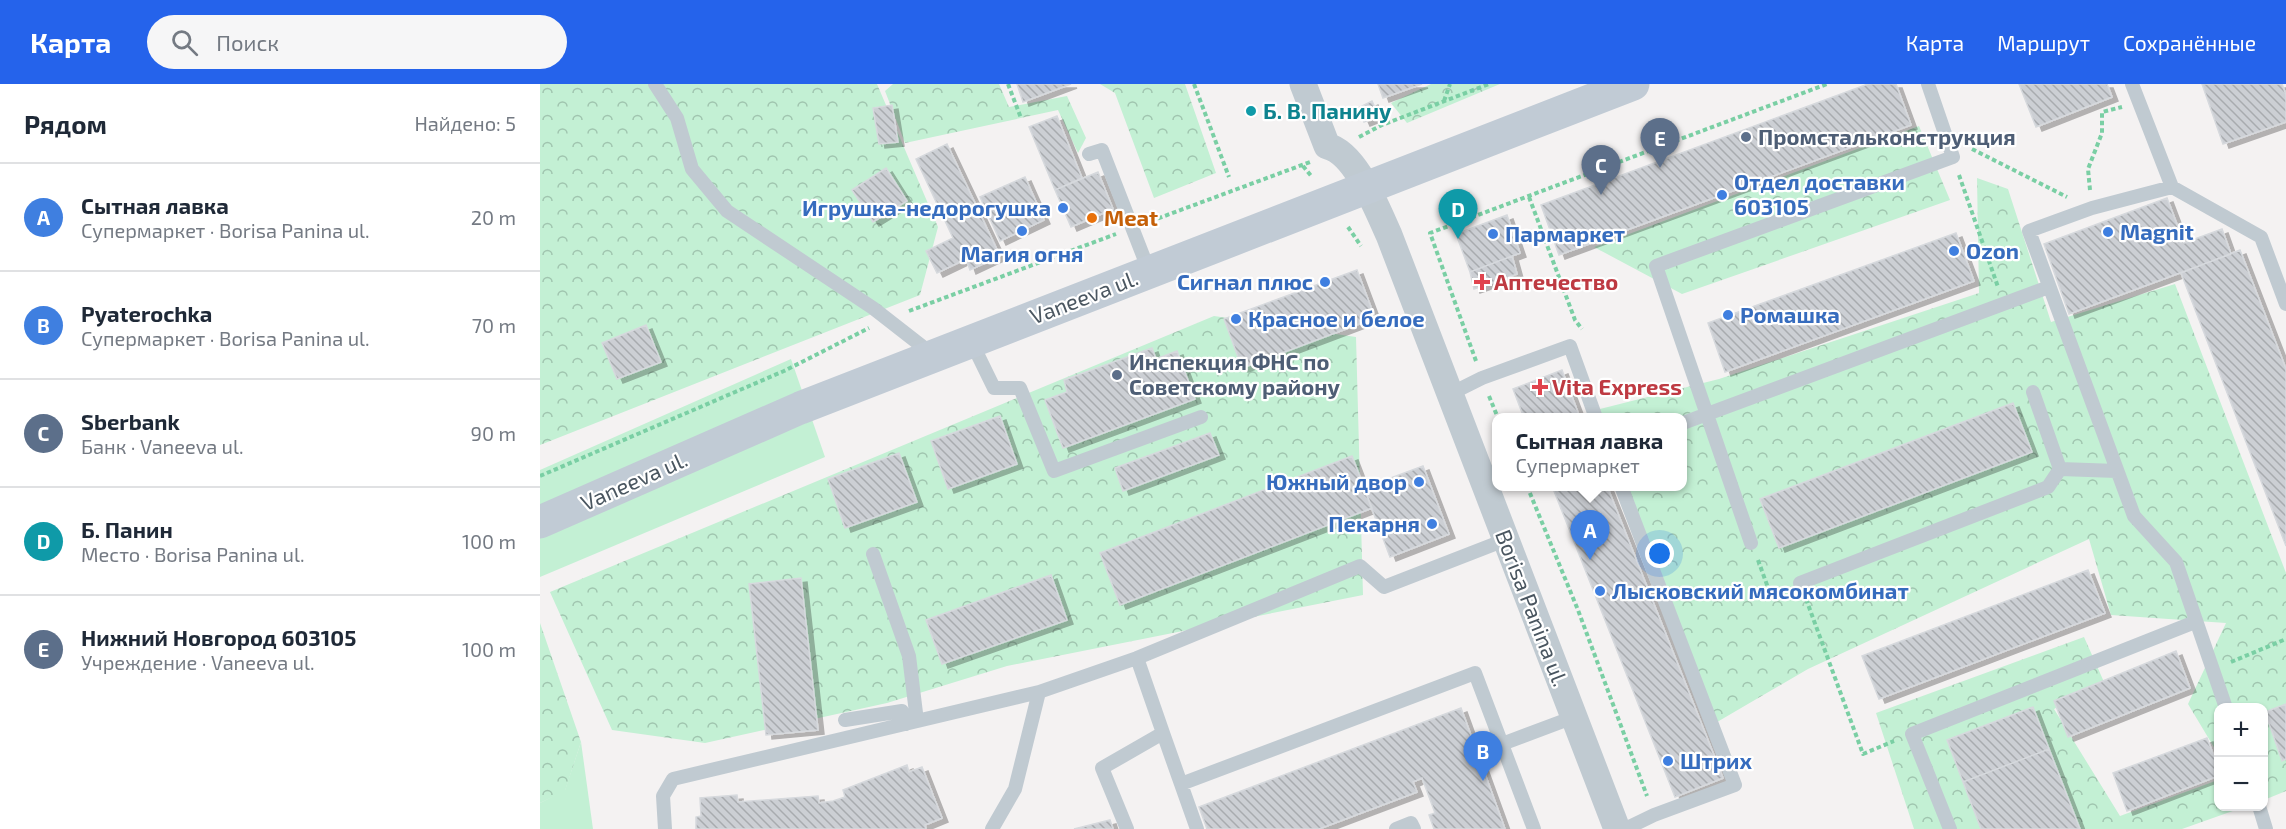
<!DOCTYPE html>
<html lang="ru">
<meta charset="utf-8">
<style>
:root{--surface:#fff;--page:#f6f6f7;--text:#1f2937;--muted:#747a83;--line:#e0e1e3;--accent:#2563eb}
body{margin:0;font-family:"Exo 2",sans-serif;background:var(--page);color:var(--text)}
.controls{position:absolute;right:18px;bottom:18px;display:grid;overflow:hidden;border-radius:12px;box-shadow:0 2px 4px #0004}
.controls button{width:54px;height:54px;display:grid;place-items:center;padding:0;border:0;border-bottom:2px solid var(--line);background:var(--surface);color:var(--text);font:30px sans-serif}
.you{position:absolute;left:1120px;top:470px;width:21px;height:21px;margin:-15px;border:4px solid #fff;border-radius:50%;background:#1a73e8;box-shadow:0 0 0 9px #1a73e833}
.badge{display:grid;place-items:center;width:39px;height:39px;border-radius:50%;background:var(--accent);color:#fff;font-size:20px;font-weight:700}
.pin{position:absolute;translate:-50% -50px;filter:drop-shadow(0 2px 3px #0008)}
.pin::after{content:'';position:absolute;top:32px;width:21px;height:18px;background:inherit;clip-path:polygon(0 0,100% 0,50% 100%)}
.popup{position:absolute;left:952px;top:329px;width:195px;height:78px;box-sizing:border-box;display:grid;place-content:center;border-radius:12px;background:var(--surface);filter:drop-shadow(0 2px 4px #0005);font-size:20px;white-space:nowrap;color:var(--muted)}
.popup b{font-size:22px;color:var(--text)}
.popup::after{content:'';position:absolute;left:50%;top:100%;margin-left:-12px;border:12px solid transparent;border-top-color:var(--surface)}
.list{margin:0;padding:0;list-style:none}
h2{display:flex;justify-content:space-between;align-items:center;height:78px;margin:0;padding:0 24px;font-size:26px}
h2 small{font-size:20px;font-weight:400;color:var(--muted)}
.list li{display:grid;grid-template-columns:39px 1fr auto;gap:18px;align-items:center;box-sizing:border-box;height:108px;padding:0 24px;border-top:2px solid var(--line)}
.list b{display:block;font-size:22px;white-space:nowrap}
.list p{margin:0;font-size:20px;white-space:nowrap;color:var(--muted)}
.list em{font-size:20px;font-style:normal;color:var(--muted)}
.icon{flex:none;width:33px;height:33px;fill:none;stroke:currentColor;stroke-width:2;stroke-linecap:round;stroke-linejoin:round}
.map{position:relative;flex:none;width:1746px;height:745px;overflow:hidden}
header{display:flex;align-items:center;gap:36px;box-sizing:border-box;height:84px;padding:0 30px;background:var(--accent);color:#fff}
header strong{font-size:28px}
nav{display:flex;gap:33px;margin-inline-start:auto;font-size:21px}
.search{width:420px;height:54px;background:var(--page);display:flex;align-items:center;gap:15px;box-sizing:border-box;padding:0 21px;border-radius:33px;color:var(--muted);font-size:22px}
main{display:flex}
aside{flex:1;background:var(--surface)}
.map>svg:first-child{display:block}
</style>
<header>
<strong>Карта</strong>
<div class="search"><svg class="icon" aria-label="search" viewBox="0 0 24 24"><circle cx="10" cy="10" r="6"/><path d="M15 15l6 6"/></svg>Поиск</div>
<nav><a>Карта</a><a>Маршрут</a><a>Сохранённые</a></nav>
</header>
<main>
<aside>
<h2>Рядом<small>Найдено: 5</small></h2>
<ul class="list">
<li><span class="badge" style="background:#3f7fe0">A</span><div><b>Сытная лавка</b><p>Супермаркет · Borisa Panina ul.</p></div><em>20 m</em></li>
<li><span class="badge" style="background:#3f7fe0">B</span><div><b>Pyaterochka</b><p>Супермаркет · Borisa Panina ul.</p></div><em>70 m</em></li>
<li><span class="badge" style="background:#5c6f8a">C</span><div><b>Sberbank</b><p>Банк · Vaneeva ul.</p></div><em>90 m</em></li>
<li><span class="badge" style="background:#0f9aa8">D</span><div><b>Б. Панин</b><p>Место · Borisa Panina ul.</p></div><em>100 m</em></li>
<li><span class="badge" style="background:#5c6f8a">E</span><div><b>Нижний Новгород 603105</b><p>Учреждение · Vaneeva ul.</p></div><em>100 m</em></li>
</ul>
</aside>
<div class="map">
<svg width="1746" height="745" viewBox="0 0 1746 745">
<defs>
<pattern id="forest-crowns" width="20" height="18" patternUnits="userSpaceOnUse" patternTransform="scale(1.5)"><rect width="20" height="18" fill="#c3f0d4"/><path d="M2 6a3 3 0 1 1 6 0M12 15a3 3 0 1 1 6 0" fill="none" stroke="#a0c5af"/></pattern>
<pattern id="building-back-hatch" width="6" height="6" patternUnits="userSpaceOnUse" patternTransform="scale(1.5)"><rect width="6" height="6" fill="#cccfd4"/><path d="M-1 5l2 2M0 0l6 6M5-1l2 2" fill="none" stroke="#a8abaf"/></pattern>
<filter id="shadow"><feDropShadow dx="6" dy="4" stdDeviation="0" flood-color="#0004"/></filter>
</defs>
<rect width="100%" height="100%" fill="#f4f2f2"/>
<!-- grass -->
<path fill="#c3f0d4" d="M251,275l34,98 -285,120v-107z
M41,658l12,87h-53v-26l25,-13z"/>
<!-- forest -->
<path fill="url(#forest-crowns)" d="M0,0h337l61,143 -18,68 -380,150z
M353,0h106l10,23 58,-11 19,42 -8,15 -20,-43 -153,33 -20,-52z
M560,0h85l31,89 -62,25 -39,-105z
M891,0h69l-93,39 -16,-20z
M1379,42l31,74 -268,94 -88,-47z
M1437,94l31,11 43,133 124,-38 111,289v218l-22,9v-92h-46v46l-30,-50 38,-81 -115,-8 -22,-76 -281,130 -96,56 -91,-238 62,-1v-68l-88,-1 -3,-6 127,-32 260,-86z
M674,232l142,21 7,258 -356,71 -120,37 -182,40 -93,-13 -62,-138z
M0,539l41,119 -16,49 -25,12z
M1544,553l20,45 -50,27 66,107 98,-36v26l26,1 -62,22h-268l-38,-116z"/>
<!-- building -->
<path fill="url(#building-back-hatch)" stroke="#d6d9dd" stroke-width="1.5" filter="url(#shadow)" d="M477,0h54l-48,18z
M838,0h44l-39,14z
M1328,0h28l15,41 -352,130 -18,-50z
M1479,0h88l5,13 -76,30z
M1662,0h80l4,11v27l-63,22z
M832,17l7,15 -15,6 -6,-14z
M352,21l6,37 -19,2 -6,-36z
M517,32l25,62 -27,12 -26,-63z
M407,60l53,112 -30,14 -4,-11 -29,14 -11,-22 27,-13 -37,-79z
M346,84l21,33 -34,21 -21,-32z
M558,88l15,37 -42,18 -16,-37z
M485,93l19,43 -44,21 -20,-44z
M1627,114l17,45 38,-14 9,25 -162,60 -25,-70z
M967,131l13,38 -50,19 -14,-38z
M1416,149l18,48 -249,91 -17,-49z
M1700,166l46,119v177l-105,-273z
M972,172l5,18 -43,15 -4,-17z
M817,186l18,48 -133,50 -18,-49z
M106,241l15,37 -44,17 -15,-36z
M612,264l4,11 21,-8 18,48 -132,49 -18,-48 22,-8 -3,-12z
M1022,286l18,48h-56l-11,-29z
M1473,319l19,49 -253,96 -19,-49z
M460,332l17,48 -69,25 -17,-48z
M670,349l9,22 -96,36 -8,-23z
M359,369l18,49 -72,26 -17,-49z
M812,372l20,52 -252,97 -20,-52z
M883,382l26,68 -59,23 -26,-69z
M1012,402h55l116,292 -48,19z
M1548,486l17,43 -226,86 -17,-43z
M511,491l16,45 -125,44 -16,-44z
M261,494l17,152 -52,5 -17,-151z
M1636,567l14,37 -122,49 -14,-36z
M1746,620v55l-4,2 -17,-49z
M1493,623l16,42 -86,33 -16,-42z
M921,624l44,121h-71l-5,-14 6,-2 -13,-35 -9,4 4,10 -98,37h-112l-8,-22z
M1667,654l11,29v9l-91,35 -14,-38z
M1509,665l31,80h-99l-18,-47z
M367,681l2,7 13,-5 20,51 -17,7 1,4h-230v-12l5,-1 -1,-18 37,-3 1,7 80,-6 1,7 14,-2 12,-4 -2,-7z
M570,736l3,9h-39z"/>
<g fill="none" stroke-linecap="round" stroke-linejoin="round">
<!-- path -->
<path stroke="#7acfa4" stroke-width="4" stroke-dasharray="4.5 3" stroke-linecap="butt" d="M468,0l13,34
M654,0l35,93
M904,17l6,-17
M819,53l23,-12 107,-41
M1432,65l95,48
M763,82l9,11
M1419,91l39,112
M1550,106l-2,-21 14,-36v-21l20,-5
M989,113l46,123 7,9
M611,137l159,-59
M808,143l13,19
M369,227l207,-77
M936,277l-46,-128 397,-149
M949,312l9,22
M0,392l244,-105 85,-43
M987,402l51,124 69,186
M1218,476l13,36 13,-6
M1266,515l57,155 31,-13
M1691,578l55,-23"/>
<!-- service -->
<path stroke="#c0cad1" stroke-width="14" d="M115,0l22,34 15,51 35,42 146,97 59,46
M1592,0l40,103
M549,70l13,-4 47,121
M431,257l23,47h26l34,83 147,-54
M912,309l30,-15 88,-32 26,72
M1143,339l366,-136
M1520,385l57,2
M1081,402l114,299 -81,30 -29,14
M1211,459l-95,-277 297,-109 -25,-73
M333,470l36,102 8,65
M1260,499l248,-96 12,-18 -27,-77
M597,574l223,-92 24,21 121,-47
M1686,624l-50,-146 -42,-46 -105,-285 63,-23 80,-21 89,50 25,67
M305,636l57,-9 4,13
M623,649l18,51
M962,660l72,-27
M1719,722l7,23
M125,745l-2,-33 10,-17 366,-87
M452,745l23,-40 24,-97 98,-34 26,75 -61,35 25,61
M657,745l-16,-45 294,-111 59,156
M856,745l15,-6 3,6
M1410,745l-38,-95 283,-112"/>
<!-- minor -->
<path stroke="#c0cad1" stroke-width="27" d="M763,0l24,62c29,7 50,63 62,89l228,594"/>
<!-- secondary -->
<path stroke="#c1cbd5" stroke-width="33" d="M0,438l260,-114 833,-324"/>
</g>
<!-- markers -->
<circle fill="#0f9aa8" stroke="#fff" stroke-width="2" cx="711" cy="27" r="6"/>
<g fill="#5c6f8a" stroke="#fff" stroke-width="2">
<circle cx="1206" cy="53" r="6"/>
<circle cx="577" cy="291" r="6"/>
</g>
<g fill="#3f7fe0" stroke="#fff" stroke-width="2">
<circle cx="1182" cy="111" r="6"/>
<circle cx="523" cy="124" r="6"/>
<circle cx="482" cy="147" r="6"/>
<circle cx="1568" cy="148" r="6"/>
<circle cx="953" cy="150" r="6"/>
<circle cx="1414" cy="167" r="6"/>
<circle cx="785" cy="198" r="6"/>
<circle cx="1188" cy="231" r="6"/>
<circle cx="696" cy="235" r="6"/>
<circle cx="879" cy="398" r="6"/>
<circle cx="892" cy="440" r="6"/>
<circle cx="1060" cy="507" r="6"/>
<circle cx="1128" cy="677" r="6"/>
</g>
<circle fill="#e8710a" stroke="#fff" stroke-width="2" cx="552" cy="134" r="6"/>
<g fill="#e0444e" stroke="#fff" stroke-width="2">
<path d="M939 189h6v6h6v6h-6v6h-6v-6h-6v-6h6z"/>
<path d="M997 294h6v6h6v6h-6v6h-6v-6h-6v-6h6z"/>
</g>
<g text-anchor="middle" stroke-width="4.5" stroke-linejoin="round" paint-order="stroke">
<!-- culture labels -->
<g font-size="22" font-weight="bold" fill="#0d838f" stroke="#fff" text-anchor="start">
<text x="723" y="35">Б. В. Панину</text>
</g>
<!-- service labels -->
<g font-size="22" font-weight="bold" fill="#4e5e75" stroke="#fff" text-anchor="start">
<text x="1218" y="61">Промстальконструкция</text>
<text x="589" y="286">Инспекция ФНС по<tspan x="589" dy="25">Советскому району</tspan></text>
</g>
<!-- shop labels -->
<g font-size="22" font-weight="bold" fill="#366cbe" stroke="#fff" text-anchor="start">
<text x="1194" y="106">Отдел доставки<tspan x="1194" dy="25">603105</tspan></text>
<text x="511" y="132" text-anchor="end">Игрушка-недорогушка</text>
<text x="1580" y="156">Magnit</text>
<text x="965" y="158">Пармаркет</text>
<text x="1426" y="175">Ozon</text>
<text x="482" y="178" text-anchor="middle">Магия огня</text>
<text x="773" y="206" text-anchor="end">Сигнал плюс</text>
<text x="1200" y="239">Ромашка</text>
<text x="708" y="243">Красное и белое</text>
<text x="867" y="406" text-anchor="end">Южный двор</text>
<text x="880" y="448" text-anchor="end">Пекарня</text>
<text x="1072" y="515">Лысковский мясокомбинат</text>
<text x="1140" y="685">Штрих</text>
</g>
<!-- food labels -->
<g font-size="22" font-weight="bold" fill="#c56008" stroke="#fff" text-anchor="start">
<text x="564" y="142">Meat</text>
</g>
<!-- health labels -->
<g font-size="22" font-weight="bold" fill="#be3a42" stroke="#fff" text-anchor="start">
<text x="954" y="206">Аптечество</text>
<text x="1012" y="311">Vita Express</text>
</g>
<!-- street labels -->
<g font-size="22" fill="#4a5660" stroke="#fff">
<text transform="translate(544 213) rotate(-21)" y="8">Vaneeva ul.</text>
<text transform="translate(94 397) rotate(-24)" y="8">Vaneeva ul.</text>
<text transform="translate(992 524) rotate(69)" y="8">Borisa Panina ul.</text>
</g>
</g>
</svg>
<div class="controls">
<button>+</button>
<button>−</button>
</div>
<div class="you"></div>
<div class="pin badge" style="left:1050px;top:476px;background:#3f7fe0">A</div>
<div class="popup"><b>Сытная лавка</b>Супермаркет</div>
<div class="pin badge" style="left:943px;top:697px;background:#3f7fe0">B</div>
<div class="pin badge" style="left:1061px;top:111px;background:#5c6f8a">C</div>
<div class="pin badge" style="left:918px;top:155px;background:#0f9aa8">D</div>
<div class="pin badge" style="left:1120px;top:84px;background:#5c6f8a">E</div>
</div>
</main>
